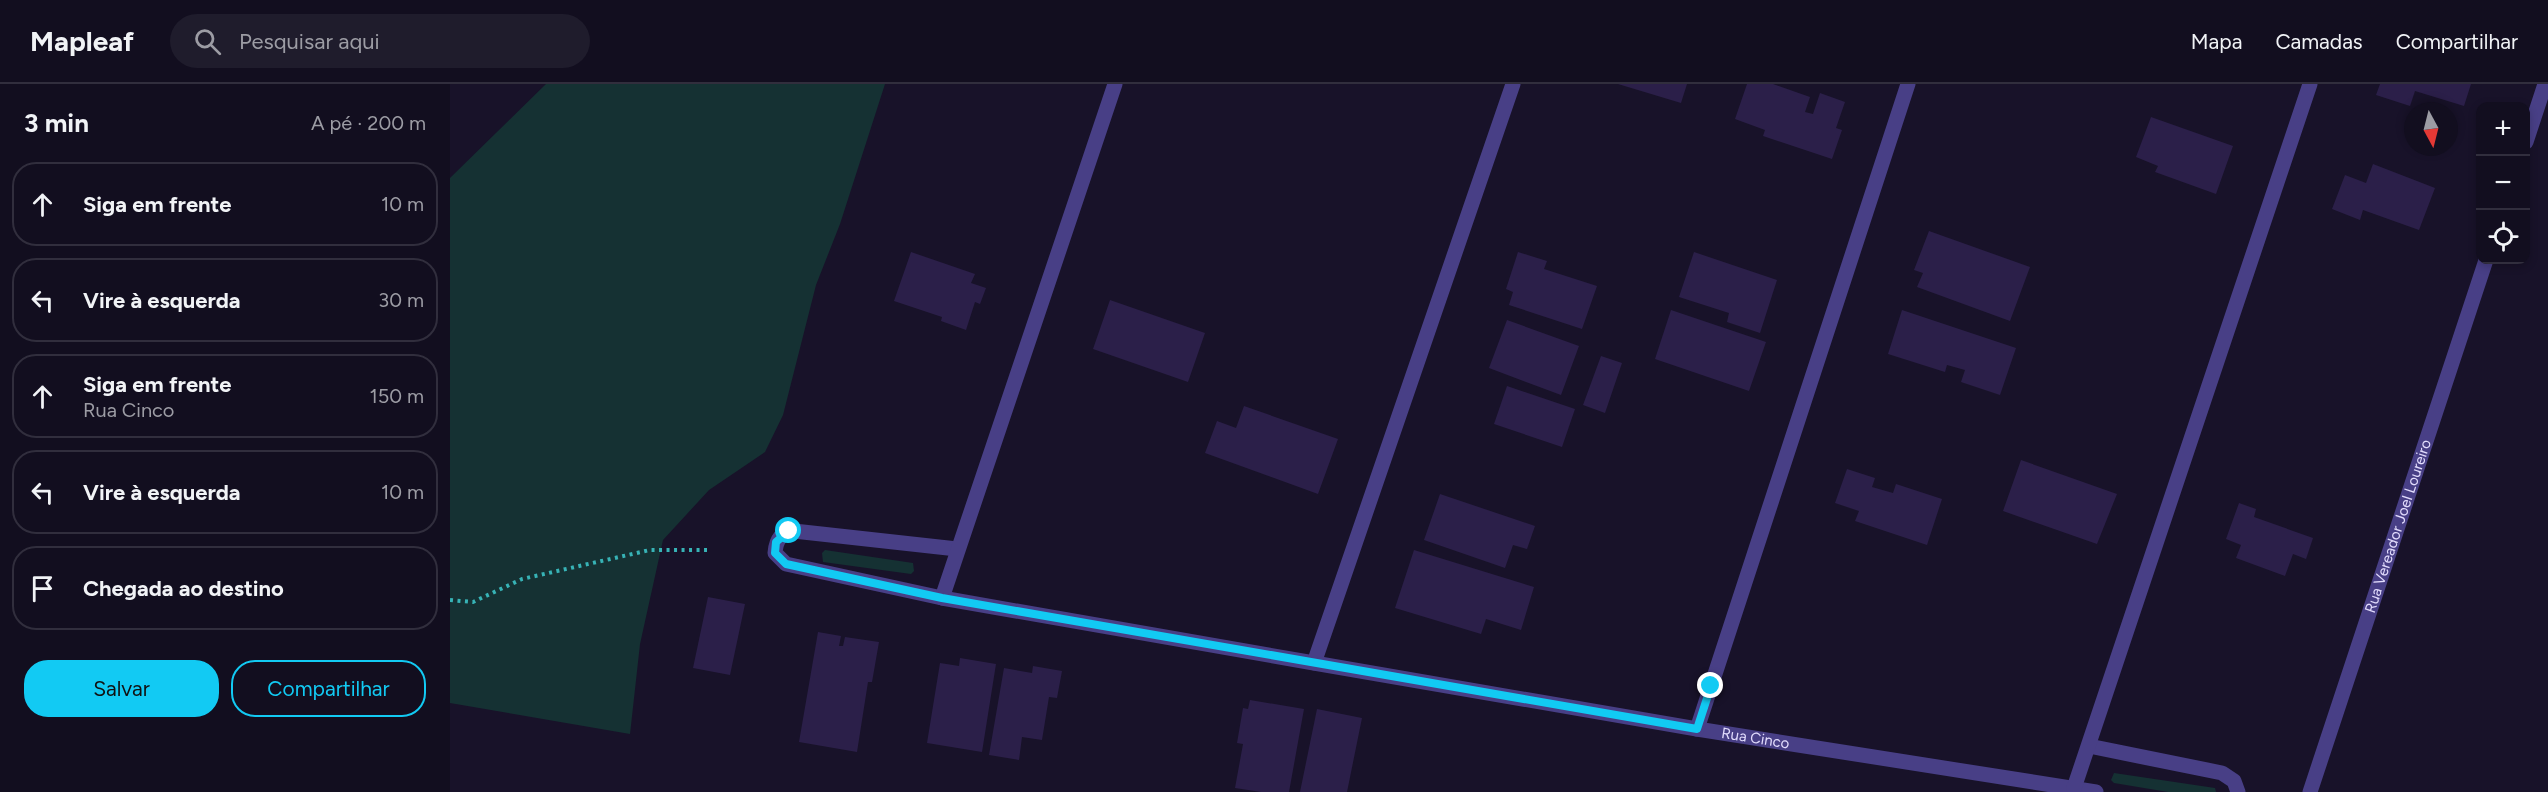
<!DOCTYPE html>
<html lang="pt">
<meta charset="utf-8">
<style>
:root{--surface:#120e1f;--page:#1f1c2c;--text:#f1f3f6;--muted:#9c9ca4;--line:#312e3d;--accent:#12caf3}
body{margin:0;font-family:Figtree,sans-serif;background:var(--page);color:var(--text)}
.controls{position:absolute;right:18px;top:18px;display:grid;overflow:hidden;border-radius:12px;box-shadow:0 3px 9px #0003}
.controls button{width:54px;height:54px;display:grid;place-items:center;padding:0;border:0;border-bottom:2px solid var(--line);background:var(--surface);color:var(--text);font:30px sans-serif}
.compass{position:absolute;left:1954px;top:18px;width:54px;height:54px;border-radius:50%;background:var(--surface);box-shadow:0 3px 9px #0003;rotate:173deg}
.stop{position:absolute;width:18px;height:18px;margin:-14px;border:4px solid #12caf3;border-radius:50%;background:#fff}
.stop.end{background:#12caf3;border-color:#fff;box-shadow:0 2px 6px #0008}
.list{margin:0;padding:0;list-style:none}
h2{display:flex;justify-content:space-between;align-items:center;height:78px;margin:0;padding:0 24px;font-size:26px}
h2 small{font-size:20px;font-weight:400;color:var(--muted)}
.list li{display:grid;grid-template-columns:39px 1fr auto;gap:18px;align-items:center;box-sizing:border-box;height:84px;margin:0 12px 12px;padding:0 12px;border:2px solid var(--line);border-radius:24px}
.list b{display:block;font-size:22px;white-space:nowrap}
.list p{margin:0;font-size:20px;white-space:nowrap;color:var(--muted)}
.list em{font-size:20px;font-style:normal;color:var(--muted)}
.actions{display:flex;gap:12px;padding:18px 24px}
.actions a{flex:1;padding:14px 0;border:2px solid var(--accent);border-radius:24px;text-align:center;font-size:21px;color:var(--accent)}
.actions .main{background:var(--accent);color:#111}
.icon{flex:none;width:33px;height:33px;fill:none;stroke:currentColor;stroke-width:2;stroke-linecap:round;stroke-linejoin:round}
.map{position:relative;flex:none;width:2098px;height:708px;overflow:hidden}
header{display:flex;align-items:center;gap:36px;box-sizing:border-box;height:84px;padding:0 30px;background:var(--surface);border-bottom:2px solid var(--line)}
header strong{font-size:28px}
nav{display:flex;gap:33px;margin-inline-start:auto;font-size:21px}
.search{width:420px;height:54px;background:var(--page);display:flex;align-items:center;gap:15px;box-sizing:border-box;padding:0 21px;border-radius:33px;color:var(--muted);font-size:22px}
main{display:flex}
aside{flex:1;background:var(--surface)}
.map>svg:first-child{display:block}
</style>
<header>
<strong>Mapleaf</strong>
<div class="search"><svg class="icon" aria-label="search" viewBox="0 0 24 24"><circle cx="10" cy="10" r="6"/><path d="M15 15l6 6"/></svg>Pesquisar aqui</div>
<nav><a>Mapa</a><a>Camadas</a><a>Compartilhar</a></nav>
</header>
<main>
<aside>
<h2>3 min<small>A pé · 200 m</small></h2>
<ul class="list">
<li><svg class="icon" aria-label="ahead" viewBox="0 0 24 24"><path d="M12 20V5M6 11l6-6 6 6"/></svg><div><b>Siga em frente</b></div><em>10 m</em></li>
<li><svg class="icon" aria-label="left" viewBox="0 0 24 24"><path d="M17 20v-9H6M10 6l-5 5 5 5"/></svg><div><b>Vire à esquerda</b></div><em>30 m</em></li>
<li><svg class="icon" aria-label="ahead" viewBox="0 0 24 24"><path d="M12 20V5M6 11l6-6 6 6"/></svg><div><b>Siga em frente</b><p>Rua Cinco</p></div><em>150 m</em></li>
<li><svg class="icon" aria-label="left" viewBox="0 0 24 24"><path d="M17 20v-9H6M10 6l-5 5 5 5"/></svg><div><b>Vire à esquerda</b></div><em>10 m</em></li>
<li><svg class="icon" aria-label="arrive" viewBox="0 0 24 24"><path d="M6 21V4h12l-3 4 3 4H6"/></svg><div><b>Chegada ao destino</b></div></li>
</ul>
<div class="actions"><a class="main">Salvar</a><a>Compartilhar</a></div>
</aside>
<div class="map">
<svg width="2098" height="708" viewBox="0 0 2098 708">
<rect width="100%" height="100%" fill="#181229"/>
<!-- green -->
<path fill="#153133" d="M96,0h339l-45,140 -24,61 -33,130 -18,37 -56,38 -46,50 -23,104 -10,90 -180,-31v-525z
M375,466l88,13 1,8 -3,3 -88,-12 -1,-9z
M1664,689l101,15 1,4h-48l-54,-9 -3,-3z"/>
<!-- building -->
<path fill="#2b1f49" d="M1168,0h69l-6,19z
M1297,0h26l37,13 -5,15 8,2 7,-21 25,9 -9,26 6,2 -10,29 -69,-23 2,-6 -30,-11z
M1930,0h91l-7,22 -49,-15 -5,15 -34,-11z
M1701,33l82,29 -17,48 -61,-22 3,-6 -22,-9z
M1923,80l62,24 -16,42 -56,-20 -3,10 -28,-11 13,-34 21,8z
M1479,147l101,36 -20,54 -93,-34 6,-14 -9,-3z
M461,168l64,22 -4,9 15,5 -6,16 -5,-2 -9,28 -25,-9 1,-4 -48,-16z
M1068,168l29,9 -3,8 53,17 -15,43 -73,-24 4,-13 -7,-3z
M1244,168l83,28 -17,53 -33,-11 2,-9 -50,-16z
M660,216l95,33 -17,49 -95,-33z
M1221,226l95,32 -17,49 -94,-32z
M1452,226l114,38 -16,47 -39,-13 4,-12 -18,-5 -2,7 -57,-18z
M1057,236l72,26 -18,49 -72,-27z
M1151,272l21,7 -17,50 -22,-8z
M1057,302l68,23 -13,38 -68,-23z
M794,322l94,33 -20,55 -113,-41 12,-32 19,7z
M1571,376l96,34 -20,50 -94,-33z
M1397,385l28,9 -3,9 21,6 3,-9 46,15 -15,46 -72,-24 4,-10 -24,-8z
M990,410l95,32 -8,23 -14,-4 -8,23 -81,-28z
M1789,419l17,6 -2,8 59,21 -7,21 -13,-5 -8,22 -49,-18 5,-13 -15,-6z
M964,466l120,37 -13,43 -35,-11 -5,15 -86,-26z
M258,513l37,7 -15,71 -37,-7z
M368,548l23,4 -2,10h4l2,-9 34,5 -7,40h-4l-11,70 -58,-10z
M510,574l36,6 -14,88 -55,-9 13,-80 19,3z
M583,582l29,5 -5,27 -8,-1 -7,43 -20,-3 -3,23 -30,-5 15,-87 28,5z
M800,616l54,9 -15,83h-28l-26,-4 8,-44 -6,-1 6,-35 5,1z
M867,625l45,9 -15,74h-47z"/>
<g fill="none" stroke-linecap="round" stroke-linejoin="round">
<!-- path -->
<path stroke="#37b3b6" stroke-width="4" stroke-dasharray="3 4.5" stroke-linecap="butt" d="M0,516l23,2 49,-23 128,-29h57"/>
<!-- minor -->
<g stroke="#483f86" stroke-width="15">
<path d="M2076,58l19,-58"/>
<path id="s1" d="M507,465l-163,-18c-13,1 -18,9 -19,22l11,11 156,34 372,65 383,66 399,63"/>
<path d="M492,514l173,-514"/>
<path d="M864,579l199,-579"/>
<path d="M1247,645l211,-645"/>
<path d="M1639,662l133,27 12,8 4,11"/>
<path d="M1624,704l236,-704"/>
<path id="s2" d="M1860,708l176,-532"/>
</g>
</g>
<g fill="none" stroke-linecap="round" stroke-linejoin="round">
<!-- route -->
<path stroke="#12caf3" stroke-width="8" d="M339,447l-13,11 -1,11 11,11 156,34 755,131 14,-43"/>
</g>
<g text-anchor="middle" stroke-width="4.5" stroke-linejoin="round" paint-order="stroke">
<!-- street labels -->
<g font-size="15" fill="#e2dcfd" stroke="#181229">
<text dy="5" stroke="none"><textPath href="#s2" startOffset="280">Rua Vereador Joel Loureiro</textPath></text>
<text dy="5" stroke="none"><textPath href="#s1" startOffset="1197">Rua Cinco</textPath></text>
</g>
</g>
</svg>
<div class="controls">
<button>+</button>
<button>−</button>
<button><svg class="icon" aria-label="locate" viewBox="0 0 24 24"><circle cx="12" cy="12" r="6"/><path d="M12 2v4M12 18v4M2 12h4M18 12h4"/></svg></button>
</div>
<svg class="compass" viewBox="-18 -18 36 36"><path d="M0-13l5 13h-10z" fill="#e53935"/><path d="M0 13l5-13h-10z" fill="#9c9ca4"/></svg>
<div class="stop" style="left:339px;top:447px"></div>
<div class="stop end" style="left:1261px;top:602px"></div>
</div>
</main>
